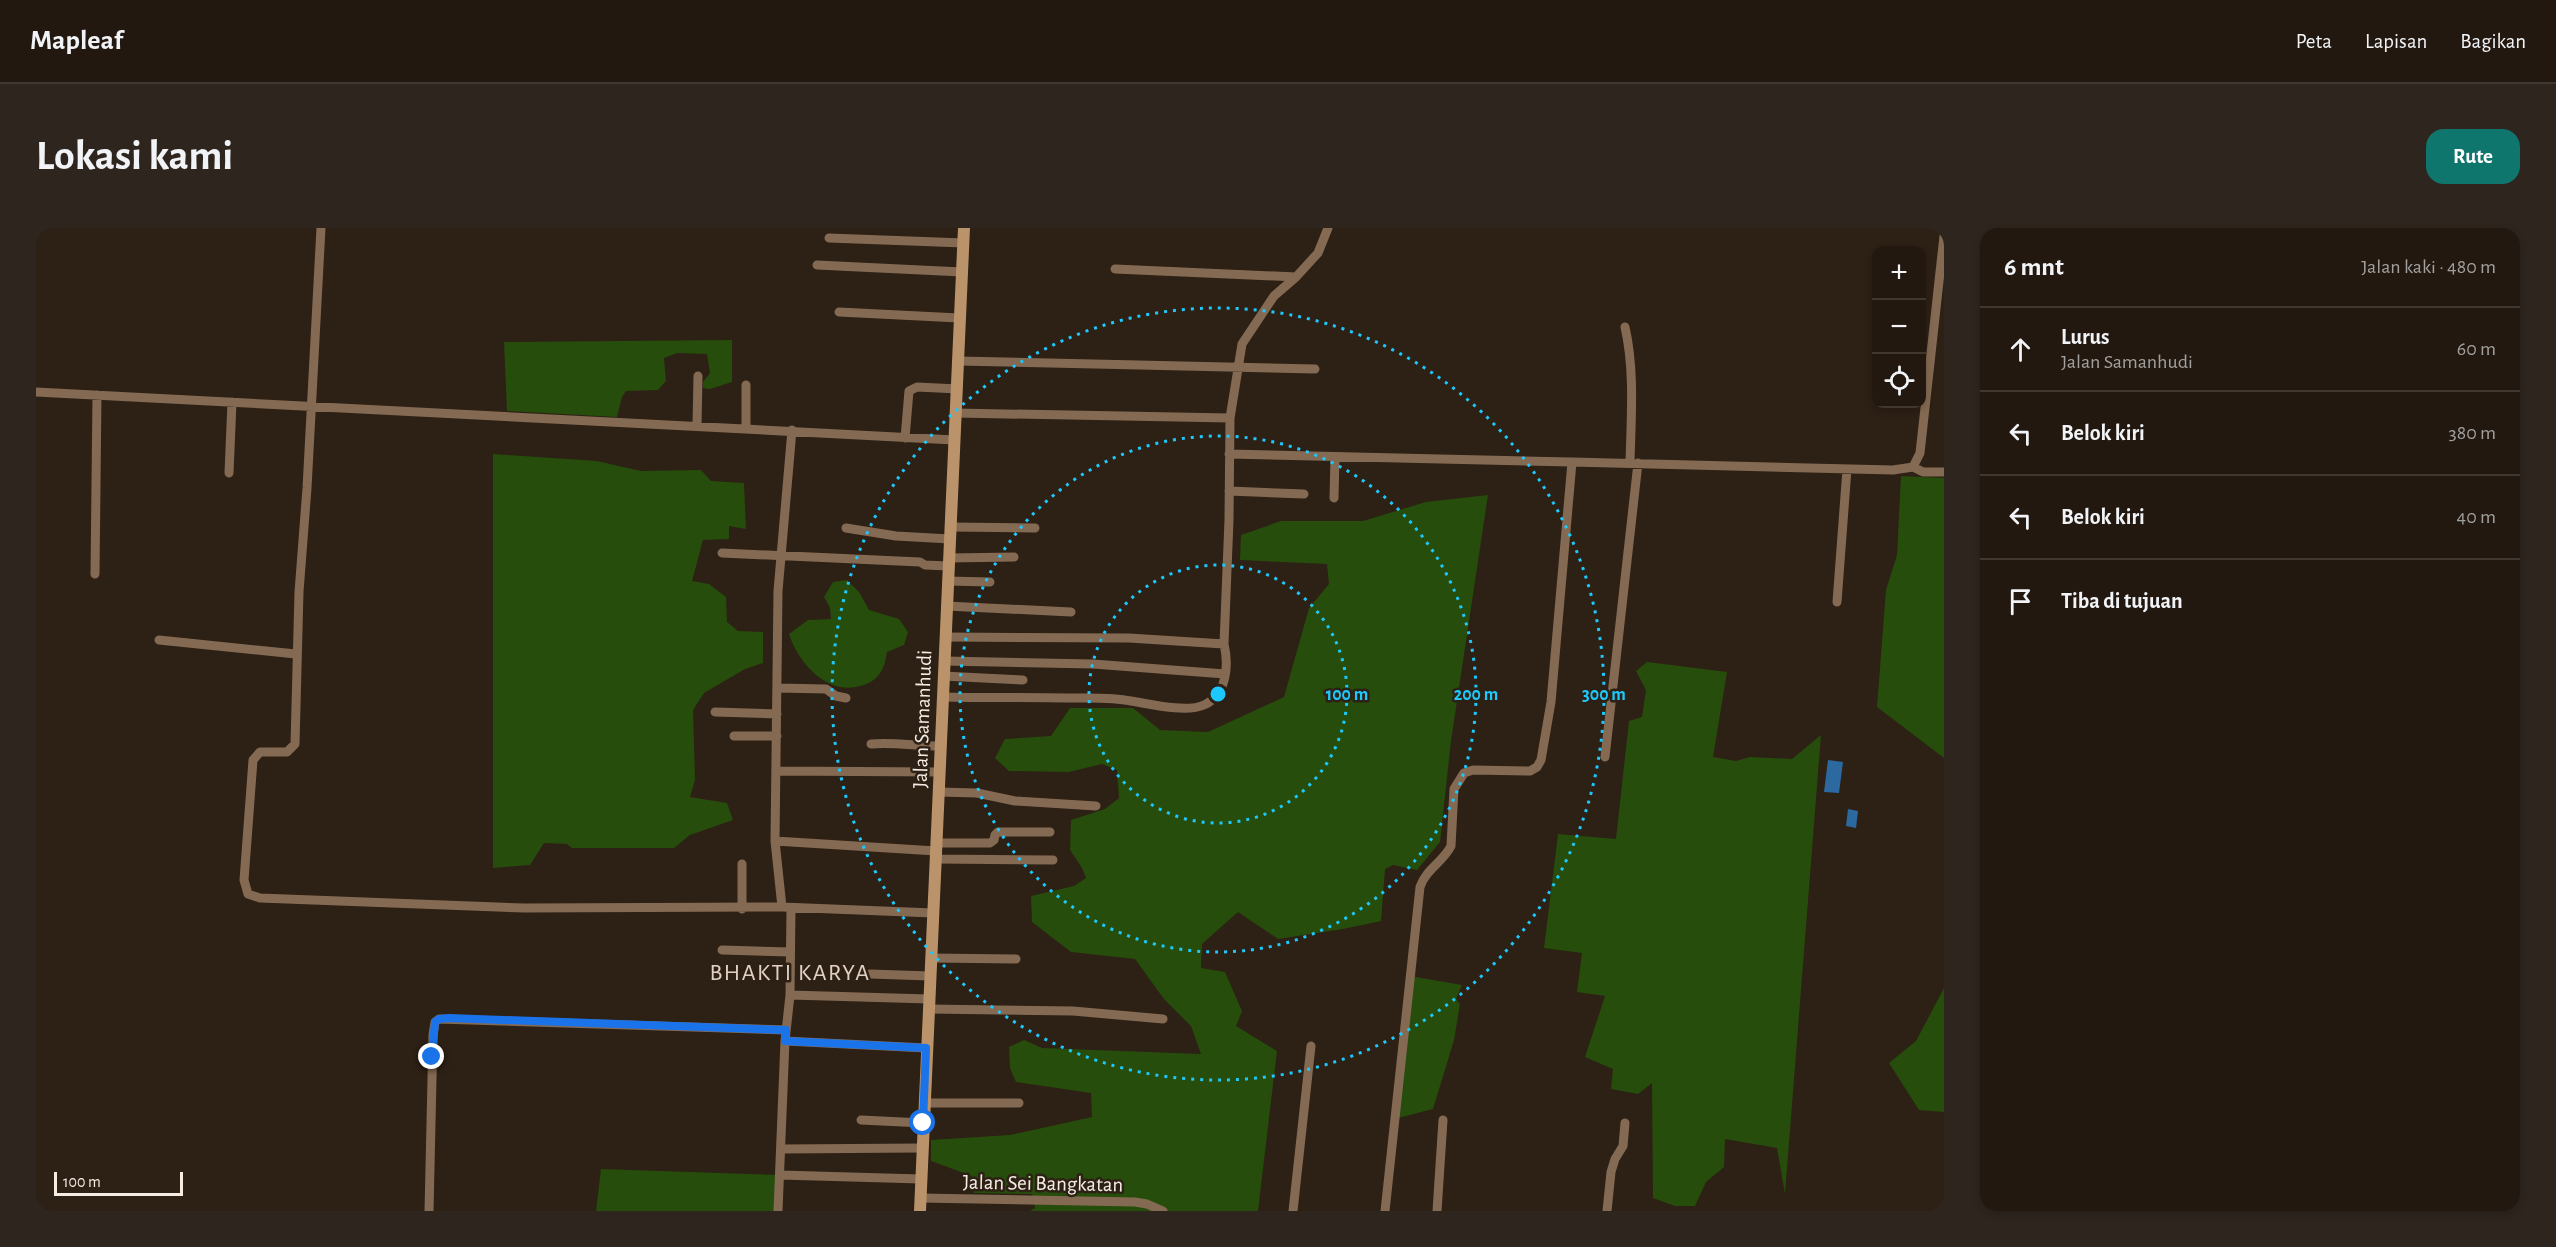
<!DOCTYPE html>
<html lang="id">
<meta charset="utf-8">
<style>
:root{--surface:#221810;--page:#2e251e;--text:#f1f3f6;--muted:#a2a09f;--line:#3f3730;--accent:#0f766e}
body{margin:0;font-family:"Alegreya Sans",sans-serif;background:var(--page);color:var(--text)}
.controls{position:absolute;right:18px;top:18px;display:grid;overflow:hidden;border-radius:12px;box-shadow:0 3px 9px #0003}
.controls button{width:54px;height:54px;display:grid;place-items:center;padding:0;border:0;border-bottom:2px solid var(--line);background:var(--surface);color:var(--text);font:30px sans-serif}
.scale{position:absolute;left:18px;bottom:15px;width:129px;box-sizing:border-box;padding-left:6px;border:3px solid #f5ece4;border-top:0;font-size:16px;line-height:21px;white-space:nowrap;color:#f5ece4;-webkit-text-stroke:4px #2d2015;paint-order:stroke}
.stop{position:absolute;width:18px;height:18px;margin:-14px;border:4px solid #1a73e8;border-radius:50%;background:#fff}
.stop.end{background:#1a73e8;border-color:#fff;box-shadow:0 2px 6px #0008}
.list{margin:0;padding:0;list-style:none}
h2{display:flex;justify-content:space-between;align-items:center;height:78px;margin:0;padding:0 24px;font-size:26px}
h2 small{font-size:20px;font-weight:400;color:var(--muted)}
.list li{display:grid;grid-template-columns:39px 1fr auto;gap:18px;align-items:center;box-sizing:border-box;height:84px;padding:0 24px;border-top:2px solid var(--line)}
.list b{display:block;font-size:22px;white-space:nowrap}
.list p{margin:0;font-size:20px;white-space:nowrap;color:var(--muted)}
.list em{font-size:20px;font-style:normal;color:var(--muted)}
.icon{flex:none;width:33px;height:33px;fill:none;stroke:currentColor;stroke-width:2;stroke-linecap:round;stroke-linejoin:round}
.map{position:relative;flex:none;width:1908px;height:983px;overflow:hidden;border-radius:18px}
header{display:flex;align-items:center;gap:36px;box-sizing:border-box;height:84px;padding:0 30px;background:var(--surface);border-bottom:2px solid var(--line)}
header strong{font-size:28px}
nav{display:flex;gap:33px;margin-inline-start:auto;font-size:21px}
.intro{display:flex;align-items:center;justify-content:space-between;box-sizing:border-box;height:144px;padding:0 36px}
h1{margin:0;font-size:42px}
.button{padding:15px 27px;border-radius:18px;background:var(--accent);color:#fff;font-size:21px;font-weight:700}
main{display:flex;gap:36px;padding:0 36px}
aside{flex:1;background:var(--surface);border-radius:18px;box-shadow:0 3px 9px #0003}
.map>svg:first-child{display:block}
</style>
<header>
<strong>Mapleaf</strong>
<nav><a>Peta</a><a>Lapisan</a><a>Bagikan</a></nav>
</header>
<div class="intro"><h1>Lokasi kami</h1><a class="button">Rute</a></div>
<main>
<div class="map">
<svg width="1908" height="983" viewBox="0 0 1908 983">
<rect width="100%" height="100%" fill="#2d2015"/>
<!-- green -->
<path fill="#264d0b" d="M696,112v42l-22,7 -7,-1v-6l7,-9 -3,-19 -30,-1 -13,5 2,23 -8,9 -32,1 -4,6 -5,20 -110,-6 -3,-69z
M457,226l104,7 44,10 60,-1 10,11 33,2 2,46 -17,-3v13l-26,1 -11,41 17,3 17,13 1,25 11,9 25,1v31l-18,6 -41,24 -11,17 2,70 -5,17 37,6 6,17 -43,15 -16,13h-102l-5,-4 -23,-1 -14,22 -37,3z
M1865,248l43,2v280l-67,-51 9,-117 11,-35z
M1452,267l-37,246 -11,101 -23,28 -24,-5 -8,4 -4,52 -38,8 -65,10 -40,-27 -36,32 -1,24 24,4 17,39 -6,15 41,25 -19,160h-228l5,-3 -3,-14 -58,-1 -2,-17 -41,-15v-21l79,-5 82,-18 -1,-24 -75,-11 -6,-14 -1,-21 15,-7 18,8 159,6 -10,-28 -27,-27 -29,-40 -64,-7 -39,-30 -1,-26 43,-10 12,-8 -4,-10 -12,-18 1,-30 34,-11 14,-11 -2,-28 -15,-6 -33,8 -60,-1 -14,-13 10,-19 46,-3 19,-28h63l27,22 48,2 76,-35 25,-89 20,-24 -2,-20 -87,-4 1,-25 40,-14h82l63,-19z
M811,352l12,12 10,18 30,9 9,13 -4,13 -17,7c-1,5 -2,13 -5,18 -5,10 -15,15 -26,17 -31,6 -58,-25 -67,-53l19,-14 23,-1 -1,-11 -6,-11 9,-15z
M1611,434l80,10 -14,85 23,4 14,-4 42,2 29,-24 -36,459 -8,-46 -52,-9 -1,28 -18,15 -11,24h-20l-22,-8 -1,-115 -14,11 -27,-5 2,-20 -28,-12 20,-61 -28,-4 5,-39 -38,-5 14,-114 58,5 13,-118 13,-4 4,-27 -10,-19z
M1374,748l52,9 -6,14 4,5 -6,36 -21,69 -39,10z
M1908,760v124l-25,-2 -30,-47 27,-22z
M565,941l179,6 -3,36h-181z"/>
<!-- water -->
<path fill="#2c69a0" d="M1792,532l15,2 -4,31 -15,-1z
M1812,581l10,2 -2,17 -10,-2z"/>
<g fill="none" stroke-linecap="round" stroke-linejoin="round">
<!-- street -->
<path stroke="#846a52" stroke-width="9" d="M285,0l-14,260 -8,104 -4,152 -8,8h-27l-7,8 -9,120 4,14 12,4 264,10 258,-1 151,6
M793,10l135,5
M781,37l145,7
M1079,41l181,8
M803,84l120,6
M1589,99c10,44 6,91 5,136
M922,133l357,8
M0,164l918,48
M920,185l274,5
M661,197l1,-49
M710,199v-42
M869,210l4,-47 8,-4 41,2
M1193,226l343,8
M1877,239l7,-14 24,-217
M193,245l3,-71
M1193,263l75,3
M1298,270l1,-41
M914,299l85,1
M810,300l50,8 54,3
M686,325l198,9 5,3 23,1
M913,330l65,-1
M59,346l2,-179
M911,353l43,1
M1801,374l10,-133
M910,378l125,6
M909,409l184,1 95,6
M123,412l137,14
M908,433l149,3 132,10
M907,448l80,4
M741,460l49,1 10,7 10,2
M906,469c43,1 86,0 129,1 20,0 41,-1 60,3 19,3 55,12 73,4 23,-10 25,-40 20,-61l5,-124 1,-102 12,-74 32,-48 22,-19 22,-24 10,-25
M679,484l62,2
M698,508h43
M835,516c22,-2 46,2 69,2
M1569,529l33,-294
M741,543l162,1
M903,564l38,1 38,8 81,5
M739,613l161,10
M901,615h53l4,-3 1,-5 3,-3h52
M900,631l117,1
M746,679l-7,-66 3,-250 14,-161
M755,680l-1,87 -5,46 141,7
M706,681v-45
M686,722l68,2
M895,730l85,1
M834,746l60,2
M754,767l139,4
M892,781l145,2 90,8
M888,875h95
M825,892l62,3
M745,921l141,-1
M744,947l141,4
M884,970l215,4 12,2 16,7
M393,983l4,-176 2,-13 4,-3 347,11
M742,983l7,-170
M1257,983l18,-165
M1349,983l35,-324c6,-18 23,-25 31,-41l3,-57 10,-16 9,-3 57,1 7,-4 4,-7 10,-58 21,-240 321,8 20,-3 10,5h21
M1401,983l6,-91
M1571,983l4,-39 4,-13 8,-13 2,-23"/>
<!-- secondary -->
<path stroke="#bb936a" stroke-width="12" d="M884,983l44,-983"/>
</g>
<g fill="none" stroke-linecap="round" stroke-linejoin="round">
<!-- route -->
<path stroke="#1a73e8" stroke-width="8" d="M396,829l3,-35 4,-3 10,-1 337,12 -1,11 141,7 -3,75"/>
</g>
<!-- distance rings -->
<g fill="none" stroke="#1dc9fc" stroke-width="3" stroke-dasharray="3 6">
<circle cx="1182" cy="466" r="129"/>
<circle cx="1182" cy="466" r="258"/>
<circle cx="1182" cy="466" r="386"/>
</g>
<g text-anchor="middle" stroke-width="5" stroke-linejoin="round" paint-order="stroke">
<!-- street labels -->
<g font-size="21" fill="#f5ece4" stroke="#2d2015">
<text transform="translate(886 491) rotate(-88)" y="7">Jalan Samanhudi</text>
<text transform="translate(1007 955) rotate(1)" y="7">Jalan Sei Bangkatan</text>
</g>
<!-- quarter labels -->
<g font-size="24" letter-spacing="1.5" fill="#e2d1c3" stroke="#2d2015">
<text x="754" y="752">BHAKTI KARYA</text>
</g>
</g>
<circle cx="1182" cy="466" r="9" fill="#1dc9fc" stroke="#2d2015" stroke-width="3"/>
<g font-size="18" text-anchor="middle" font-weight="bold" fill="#1dc9fc" stroke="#2d2015" stroke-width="5" stroke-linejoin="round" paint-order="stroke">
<text x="1311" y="472">100 m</text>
<text x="1440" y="472">200 m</text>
<text x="1568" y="472">300 m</text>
</g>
</svg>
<div class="controls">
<button>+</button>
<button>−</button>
<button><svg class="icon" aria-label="locate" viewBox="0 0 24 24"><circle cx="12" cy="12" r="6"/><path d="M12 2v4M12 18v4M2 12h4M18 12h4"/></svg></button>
</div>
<div class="scale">100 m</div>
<div class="stop" style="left:887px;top:895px"></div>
<div class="stop end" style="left:396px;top:829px"></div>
</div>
<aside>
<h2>6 mnt<small>Jalan kaki · 480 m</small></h2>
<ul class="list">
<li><svg class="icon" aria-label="ahead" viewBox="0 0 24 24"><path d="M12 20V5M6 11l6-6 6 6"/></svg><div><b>Lurus</b><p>Jalan Samanhudi</p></div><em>60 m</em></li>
<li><svg class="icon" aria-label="left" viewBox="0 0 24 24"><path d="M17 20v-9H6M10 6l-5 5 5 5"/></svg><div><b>Belok kiri</b></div><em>380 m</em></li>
<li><svg class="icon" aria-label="left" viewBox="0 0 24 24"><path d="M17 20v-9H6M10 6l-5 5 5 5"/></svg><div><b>Belok kiri</b></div><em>40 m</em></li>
<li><svg class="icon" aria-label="arrive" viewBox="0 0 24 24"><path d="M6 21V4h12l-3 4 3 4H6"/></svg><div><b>Tiba di tujuan</b></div></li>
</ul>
</aside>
</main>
